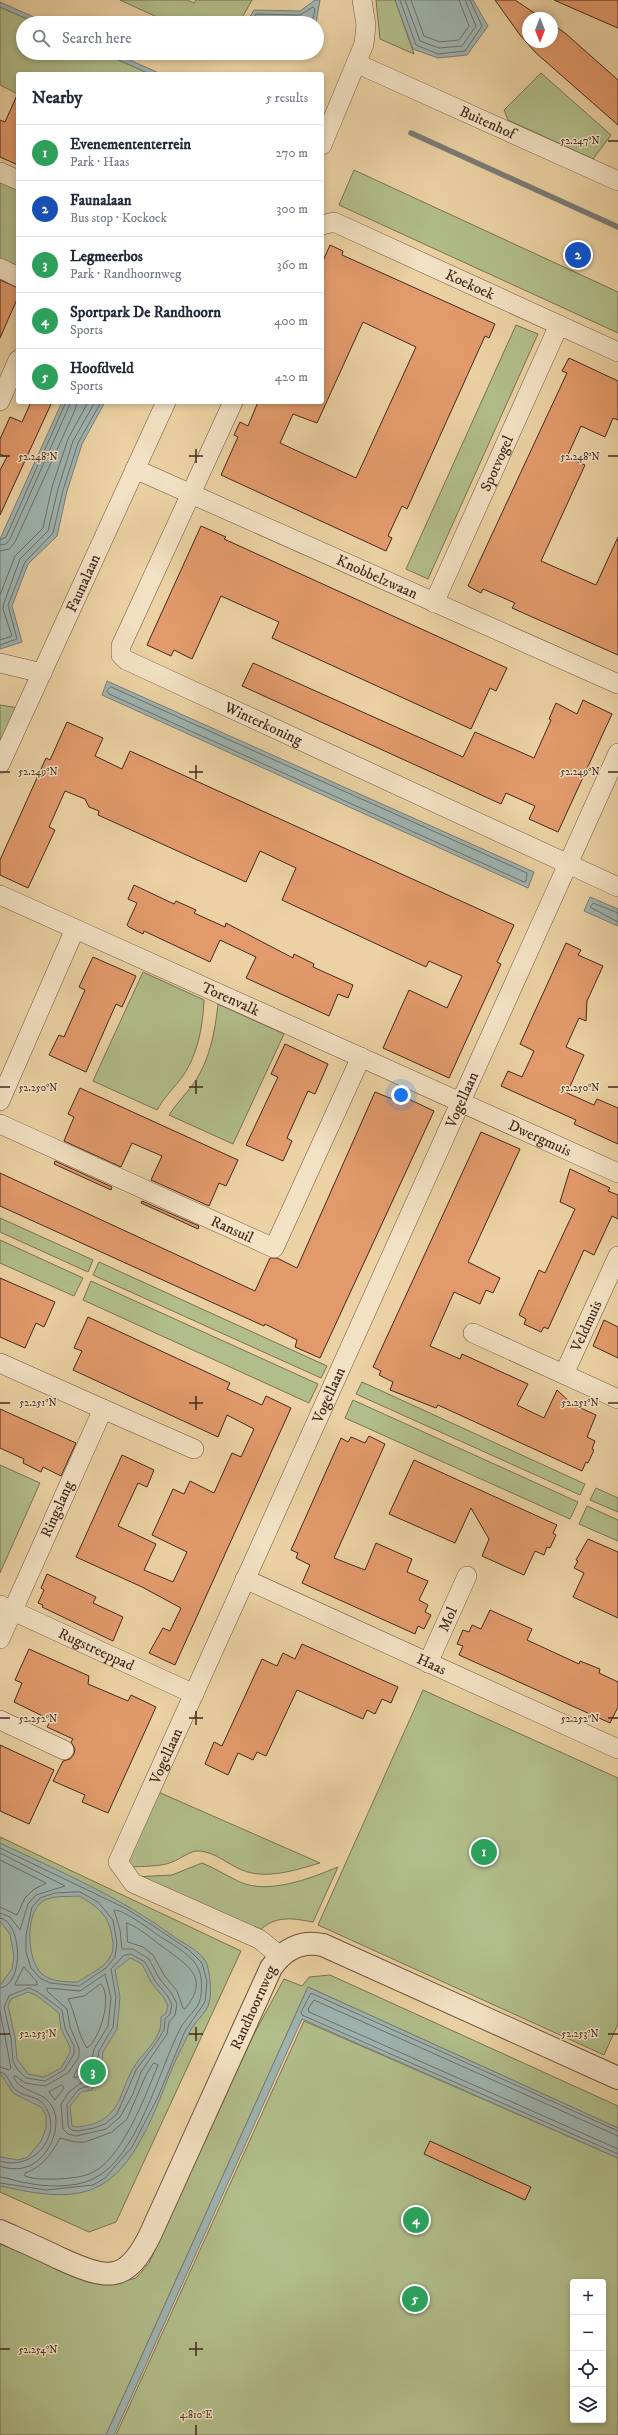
<!DOCTYPE html>
<meta charset="utf-8">
<style>
:root{--surface:#fff;--page:#f2f2f3;--text:#1f2937;--muted:#747a83;--line:#e0e1e3;--accent:#b45309}
body{margin:0;font-family:"IM FELL DW Pica",serif;background:var(--page);color:var(--text)}
.controls{position:absolute;right:12px;bottom:12px;display:grid;overflow:hidden;border-radius:4px;box-shadow:0 2px 6px #0003}
.controls button{width:36px;height:36px;display:grid;place-items:center;padding:0;border:0;border-bottom:1px solid var(--line);background:var(--surface);color:var(--text);font:20px sans-serif}
.compass{position:absolute;left:522px;top:12px;width:36px;height:36px;border-radius:50%;background:var(--surface);box-shadow:0 2px 6px #0003;rotate:180deg}
.you{position:absolute;left:401px;top:1095px;width:14px;height:14px;margin:-10px;border:3px solid #fff;border-radius:50%;background:#1a73e8;box-shadow:0 0 0 6px #1a73e833}
.badge{display:grid;place-items:center;width:26px;height:26px;border-radius:50%;background:var(--accent);color:#fff;font-size:13px;font-weight:700}
.pin{position:absolute;translate:-50% -50%;border:2px solid #fff;box-shadow:0 1px 4px #0006}
.list{margin:0;padding:0;list-style:none}
h2{display:flex;justify-content:space-between;align-items:center;height:52px;margin:0;padding:0 16px;font-size:17px}
h2 small{font-size:13px;font-weight:400;color:var(--muted)}
.list li{display:grid;grid-template-columns:26px 1fr auto;gap:12px;align-items:center;box-sizing:border-box;height:56px;padding:0 16px;border-top:1px solid var(--line)}
.list b{display:block;font-size:15px;white-space:nowrap}
.list p{margin:0;font-size:13px;white-space:nowrap;color:var(--muted)}
.list em{font-size:13px;font-style:normal;color:var(--muted)}
.icon{flex:none;width:22px;height:22px;fill:none;stroke:currentColor;stroke-width:2;stroke-linecap:round;stroke-linejoin:round}
.map{position:relative;flex:none;width:618px;height:2435px;overflow:hidden}
.search{position:absolute;background:var(--surface);box-shadow:0 2px 6px #0003;left:16px;top:16px;width:308px;height:44px;display:flex;align-items:center;gap:10px;box-sizing:border-box;padding:0 14px;border-radius:22px;color:var(--muted);font-size:15px}
.panel{position:absolute;background:var(--surface);box-shadow:0 2px 6px #0003;left:16px;top:72px;width:308px;height:332px;border-radius:4px}
.map>svg:first-child{display:block}
</style>
<div class="map">
<svg width="618" height="2435" viewBox="0 0 618 2435">
<rect width="100%" height="100%" fill="#ebd1a3"/>
<filter id="stains"><feTurbulence type="fractalNoise" baseFrequency=".005" numOctaves="4"/><feColorMatrix values="0 0 0 0 .2 0 0 0 0 .09 0 0 0 0 .02 0 0 0 .5 -.17"/></filter>
<radialGradient id="worn" r=".72"><stop offset=".6" stop-color="#630" stop-opacity="0"/><stop offset="1" stop-color="#630" stop-opacity=".3"/></radialGradient>
<!-- green -->
<path fill="#b1bd8a" stroke="#7a7354" fill-rule="evenodd" d="M120,0h67l7,3 2,-3h56l-13,23h-69z
M376,0h19l19,54 -34,-15z
M0,7l36,16h-13v30h80l47,21h-132v20l-18,-9z
M541,73l70,62 -18,24 -85,-39 -4,-10z
M354,170l264,122v41l-279,-128z
M0,181l18,8v78l-18,-8z
M516,325l22,9 -110,245 -22,-10z
M0,705l25,4 -25,56z
M143,972l61,28c-1,25 -6,54 -21,76 -9,12 -19,21 -26,34l-64,-29z
M218,1004l66,30 -51,110 -64,-29c7,-11 17,-21 25,-32 16,-23 21,-52 24,-79z
M0,1218l93,42 -5,12 -88,-40z
M0,1240l83,38 -9,18 -74,-33z
M99,1262l228,104 -6,12 -228,-103z
M91,1281l227,103 -9,19 -226,-103z
M362,1382l223,102 -5,11 -224,-101z
M353,1400l225,102 -8,17 -225,-101z
M0,1465l40,18 -40,90z
M596,1488l22,10v14l-28,-12z
M587,1506l31,14v21l-39,-17z
M423,1690l195,88v246l-14,31 -286,-130z
M156,1791l164,72c-24,7 -54,17 -78,7 -15,-6 -25,-17 -42,-19 -10,-1 -19,8 -28,11 -11,5 -30,4 -42,5l-5,-7z
M0,1837l241,114 -125,271 -27,10 -89,-40z
M202,1863c13,5 25,13 38,19 29,13 71,-4 98,-15l-25,55c-22,-4 -38,-7 -55,10l-124,-55 38,-2z
M330,1975l288,131v22l-310,-141 -202,448h-106v-194l88,38 21,6 27,-7 13,-15 104,-227 31,-57 18,7 7,-9z
M304,2021l314,137v277h-502zM573,2282h30v138h-30z"/>
<!-- water -->
<path fill="#9eb4b1" stroke="#7a7c76" fill-rule="evenodd" d="M315,0h5l-4,23h-70l8,-13 46,1z
M395,0h78l15,26 -21,29 -29,3 -25,-9z
M0,2l47,21h-11l-36,-16z
M103,53h11l47,21h-11z
M62,402h43l-23,42 -15,47 -10,45 -29,28 -16,42 10,36 -22,7v-110z
M107,681l427,191 -6,16 -426,-193z
M590,897l28,12v17l-34,-15z
M0,1843c59,28 120,54 173,93 11,8 26,14 33,26 4,8 6,33 3,41 -2,10 -16,20 -20,30 -6,13 -13,25 -18,38 -15,37 -36,100 -76,117 -29,13 -65,4 -95,-2v-29l18,3 10,-3 13,-16 5,-13v-13l-5,-8 -28,-14 -13,-20v-88l12,-16 2,-12 -4,-23 -10,-13zM79,1896c18,10 30,19 33,41 1,5 2,13 -1,18 -4,12 -24,20 -33,27 -12,0 -26,0 -36,-8 -15,-13 -18,-61 1,-73 10,-6 24,-4 36,-5zM130,1958l12,6 9,18 13,16 4,8 -2,7 -5,4c0,4 0,8 -1,12 -4,14 -19,26 -26,38 -14,22 -12,47 -41,57 -8,2 -14,4 -21,2l-2,-20 11,-14 11,-2 9,-20 2,-18 14,-23 3,-32 -5,-27zM28,1992l8,3 23,18 2,16 9,18v6l-9,15 -17,9 -16,-3 -11,-15 -2,-22 -7,-31 3,-7z
M308,1987l310,141v30l-316,-139 -188,416h-8z"/>
<g fill="none" stroke-linecap="round" stroke-linejoin="round">
<!-- shore -->
<path stroke="#716e67" stroke-width="1" d="M400,0l16,45 22,9 27,-3 17,-25 -12,-26
M405,0l15,41 19,7 23,-2 14,-20 -11,-26
M411,0l13,36 16,6 19,-2 10,-14 -10,-26
M251,23l5,-9 44,1 13,-8 2,2 -3,14
M257,23l3,-4h45l2,4
M0,540l6,-3 60,-135
M0,545l6,-1 4,-5 61,-137
M0,551l9,-2 6,-7 60,-132 2,-8
M0,595l15,-39 28,-28 9,-41 16,-48 20,-37
M0,640l12,-4 -9,-27 1,-6 16,-44 28,-28 10,-42 15,-48 22,-39
M0,645l17,-6 -9,-34 17,-43 28,-29 10,-43 15,-47 23,-41
M111,687l416,186 -1,8 -2,1 -415,-188 -2,-3z
M618,913l-25,-10 -3,4 28,15
M0,1848l127,61 31,20 31,21 13,13 5,19 -2,20 -20,29 -27,66 -26,50 -27,31 -12,7 -47,5 -46,-7
M0,1853l65,33 -29,9 -8,9 -8,26 -10,-13 -10,-4
M0,1860l46,23 -13,7 -8,8 -8,17 -17,-8
M80,1892l18,10 15,18 4,23 -2,14 -9,11 -27,18 -29,-3 -10,-5 -9,-10 -5,-16v-17l6,-28 8,-9 15,-5z
M0,1918c22,3 25,67 0,70
M127,1923c13,5 25,16 36,24 24,18 48,30 22,62l-2,-1 -6,-17 -13,-16 -11,-20 -10,-8 -15,-5z
M131,1954l14,8 10,19 12,14 5,10 -2,9 -5,5 -1,11 -8,13 -20,27 -19,44 -12,10 -11,4 -16,3 -7,-1 -3,-4 -1,-22 12,-15 10,-3 5,-6 5,-29 14,-24 3,-30 -5,-28 12,-13z
M24,1967l13,15v3h-22z
M101,1984c12,13 -1,55 -14,64 -10,-15 -11,-34 -19,-49l16,-3z
M29,1988l9,4 24,18 3,18 9,18v8l-10,16 -19,11 -19,-3 -9,-9 -4,-8 -2,-23 -7,-31 5,-11z
M0,2011l11,57 -2,2 -9,-3
M87,2059l-3,16 -10,3v-3l10,-15z
M154,2063l4,2c-12,29 -37,98 -69,109 -10,4 -21,4 -31,5 -10,0 -23,1 -33,-3v-3c19,-7 26,-19 35,-35l15,4h10l27,-10 15,-13 19,-44z
M0,2072c9,1 9,13 16,18 8,7 23,6 29,16 19,29 -12,66 -45,55
M62,2085l2,3 -9,12 -6,-8z
M618,2131l-307,-138 -10,19 1,3 316,139
M618,2136l-304,-136 -6,9 1,3 309,137
M0,2166c10,4 23,4 33,-2 19,-11 33,-46 14,-64 -9,-9 -31,-10 -33,-24h2l9,7 20,3 23,-13 11,-16v-9l-9,-21 -3,-18 -20,-18v-3l33,3 25,-17 6,24 -3,28 -14,23 -5,28 -20,15 -8,12 2,25 5,5 8,2 30,-7 14,-12 13,-23 8,-22 26,-38 2,-12 6,-7 2,-11 -5,-10 -13,-16 -10,-19 -16,-10h-11l-2,-19 -6,-20c8,-1 34,18 41,23 14,10 40,22 45,40 2,7 2,20 0,27 -1,7 -15,20 -19,27 -22,42 -43,131 -88,152 -18,9 -48,8 -66,4 -9,-1 -18,-5 -27,-6"/>
<!-- stream -->
<path stroke="#7a7c76" stroke-width="5.5" d="M411,133l207,94"/>
</g>
<!-- building -->
<path fill="#e29a6c" stroke="#44291d" fill-rule="evenodd" d="M495,0h20l27,18h-14v24h24v-18l13,9 53,47v45l-82,-72 -16,-18z
M554,0h64v28l-14,-6z
M18,93v72l-18,-8v-37l5,2z
M330,245l13,6 -1,4 153,69 -6,14 -4,-2 -78,173 -5,-3 -14,30 4,2 -6,13 -165,-76 17,-38 -4,-2 6,-13 8,4 10,-24h64v-139zM363,322l53,25 -60,131 -76,-35 13,-29 24,9z
M0,280l18,8v9l-18,41z
M569,358l49,23v39l-5,-2 -8,19 -24,-11 -14,31 18,8 -44,96 55,24 22,-48v118l-106,-47 3,-5 -32,-14 -2,4 -13,-7 99,-213 -5,-2z
M31,402h21l-52,113v-45l7,-13 -7,-3v-15l10,-22 12,5z
M201,526l25,11 -2,2 283,129 -11,23 -6,-3 -19,41 -199,-91 7,-16 -58,-26 -29,63 -18,-9 -3,6 -24,-11z
M253,663l210,94 12,-25 59,26 17,-38 -2,-1 7,-16 21,11 6,-14 29,14 -54,118 -29,-13 6,-13 -29,-13 -5,11 -259,-118z
M67,722l36,16 -8,18 27,13 8,-18 384,174 -17,37 4,2 -52,114 -66,-30 26,-58 38,18 15,-32 -33,-15 -3,6 -144,-67 14,-32 -36,-17 -14,31 -148,-67 1,-4 -10,-4 -4,-8 -20,-8 -16,36 6,3 -27,58 -28,-13v-15l46,-102 4,2z
M134,885l40,19 2,-3 20,9 -2,3 31,14 1,-4 67,35 1,-4 20,10 -1,3 40,18 -5,13 -10,-4 -9,22 -83,-38 10,-21 -36,-17 -10,22 -66,-31 -1,3 -14,-7 -2,-2 10,-22 -9,-4z
M566,943l15,7 -3,5 25,11 -16,35 -1,20 -7,-3 -13,29 18,8 -17,38 27,12 3,-6 21,9v36l-44,-20 2,-4 -75,-34 7,-15 14,6 12,-26 -14,-7z
M93,957l43,19 -14,31 -6,-3 -30,68 -37,-17 10,-20 5,2 21,-47 -6,-3z
M285,1044l43,20 -13,30 -7,-3 -21,47 5,3 -9,20 -37,-16 32,-68 -7,-3z
M80,1088l158,72 -12,26 -7,-3 -10,23 -58,-26 11,-24 -30,-13 -11,24 -57,-26 10,-24 -6,-3z
M375,1092l22,9 3,-6 34,16 -114,247 -25,-11 2,-7 -32,-16 -1,2 -264,-120v-33l255,118 15,-33h7l20,10z
M481,1132l39,17 -52,113 32,16 -7,15 -7,-3 -6,14 -26,-12 -24,54 30,13 2,-5 66,30 -11,21 27,13 13,-28 15,14 24,11 -9,22 8,4 -3,8 2,1 -6,13 -2,-1 -4,9 -144,-66 -2,3 -46,-18 3,-8 -14,-7 2,-4 -8,-4z
M55,1161l57,26 -1,3 -57,-26z
M570,1169l40,19 -2,3 10,4v24l-6,-3 -18,39 -10,-5 -36,79 -4,-2 -3,5 -17,-8 2,-5 -7,-4 20,-45 6,3 30,-64 -15,-7z
M142,1201l57,25 -1,3 -57,-26z
M0,1278l55,24 -11,25 -8,-4 -11,25 -25,-11z
M88,1317l142,66 -3,6 35,16 4,-9 25,12 -116,257 -26,-12 14,-25 7,3 11,-23 -39,-21 -66,-30 46,-102 32,15 -7,17 -9,-4 -20,43 38,18 -12,26 29,12 14,-30 -35,-17 21,-46 11,5 6,-13 24,12 18,-40 9,4 13,-28 -27,-14 -9,22 -145,-67 9,-19 -8,-3z
M604,1320l14,7v31l-25,-12z
M0,1409l76,34 -15,33 -18,-9 -2,5 -18,-9 1,-4 -24,-11z
M369,1436l16,8 -51,114 31,12 11,-27 36,16 -5,13 21,9 -9,19 9,5 -3,7 6,3 -7,14 -6,-3 -3,8 -113,-51 8,-18 -14,-7 2,-5 -7,-3 50,-112 7,4 3,-5 14,6z
M414,1460l143,65 -4,8 3,2 -6,13 -3,-1 -3,8 -9,-4 -11,24 -42,-19 7,-17 -18,-31 -16,35 -66,-29z
M588,1539l30,13v66l-45,-21 11,-24 -10,-5 4,-7 -2,-1z
M47,1574l49,23 -3,6 30,14 -10,24 -71,-34 1,-2 -5,-2 6,-13 -3,-2z
M490,1610l42,19 -5,11 52,24 1,-3 20,8 -1,4 19,9v25l-8,16 -151,-68 4,-9 -6,-2 6,-14 6,2 3,-7 9,4z
M302,1644l96,43 -7,16 -9,-4 -7,15 -8,-4 -4,9 -66,-29 -31,66 -9,-4 -4,8 -15,-7 -10,22 -23,-11 9,-22 8,4 40,-87 15,7 6,-13 12,6z
M29,1649l60,27 -1,8 40,17 3,-6 25,12 -48,106 -26,-11 3,-7 -32,-14 10,-20 7,-2 4,-5 1,-5 -4,-7 2,-3 -26,-12 4,-7 -37,-18 8,-19 -7,-3z
M0,1745l54,25 -25,54 -29,-13z
M430,2141l101,46 -6,13 -101,-46z"/>
<g fill="none" stroke-linecap="round" stroke-linejoin="round">
<!-- minor casing -->
<g stroke="#6e533e" stroke-width="20">
<g id="minor">
<path id="s1" d="M358,64l260,117"/>
<path d="M322,145l42,-101 2,-19 -4,-25"/>
<path d="M0,172l18,8"/>
<path id="s2" d="M322,225l12,-3 284,130"/>
<path d="M0,268l18,9"/>
<path d="M0,401l18,-41"/>
<path id="s3" d="M233,402l-112,244v9l5,5 492,227"/>
<path id="s4" d="M135,469l483,215"/>
<path id="s5" d="M434,603l125,-278"/>
<path d="M0,663l42,10"/>
<path id="s6" d="M0,764l166,-362"/>
<path id="s7" d="M0,895l618,278"/>
<path d="M0,1101l75,-172"/>
<path id="s8" d="M0,1124l274,124 87,-191"/>
<path d="M473,1333l145,66"/>
<path d="M0,1363l103,46 -103,230"/>
<path id="s9" d="M564,1374l54,-118"/>
<path d="M103,1409l91,40"/>
<path id="s10" d="M245,1579l373,170"/>
<path id="s11" d="M0,1605l194,89"/>
<path id="s12" d="M428,1663l39,-87"/>
<path d="M0,1720l64,30"/>
<path id="s13" d="M280,1956l-21,-17 -126,-56 -15,-21 500,-1109"/>
</g>
</g>
<!-- tertiary casing -->
<g stroke="#6e533e" stroke-width="24">
<g id="tertiary">
<path id="s14" d="M0,2231c20,9 41,18 61,28 47,21 66,25 90,-26l120,-265c12,-18 30,-28 52,-23l295,133"/>
</g>
</g>
<!-- minor -->
<use href="#minor" stroke="#f2e1c3" stroke-width="19"/>
<!-- tertiary -->
<use href="#tertiary" stroke="#f2e1c3" stroke-width="22"/>
</g>
<!-- ticks -->
<path fill="none" stroke="#44291d" stroke-width="1.5" d="M608,141h10M196,449v14M0,456h10M189,456h14M608,456h10M196,765v14M0,772h10M189,772h14M608,772h10M196,1080v14M0,1087h10M189,1087h14M608,1087h10M196,1396v14M0,1403h10M189,1403h14M608,1403h10M196,1711v14M0,1718h10M189,1718h14M608,1718h10M196,2027v14M0,2034h10M189,2034h14M608,2034h10M196,2342v14M0,2349h10M189,2349h14M196,2425v10"/>
<g text-anchor="middle" stroke-width="3" stroke-linejoin="round" paint-order="stroke">
<!-- street labels -->
<g font-size="15" fill="#44291d" stroke="#f2e1c3">
<text dy="5" stroke="none"><textPath href="#s1" startOffset="142">Buitenhof</textPath></text>
<text dy="5" stroke="none"><textPath href="#s2" startOffset="162">Koekoek</textPath></text>
<text dy="5" stroke="none"><textPath href="#s5" startOffset="153">Spotvogel</textPath></text>
<text dy="5" stroke="none"><textPath href="#s4" startOffset="265">Knobbelzwaan</textPath></text>
<text dy="5" stroke="none"><textPath href="#s6" startOffset="199">Faunalaan</textPath></text>
<text dy="5" stroke="none"><textPath href="#s3" startOffset="436">Winterkoning</textPath></text>
<text dy="5" stroke="none"><textPath href="#s7" startOffset="253">Torenvalk</textPath></text>
<text dy="5" stroke="none"><textPath href="#s13" startOffset="1027">Vogellaan</textPath></text>
<text dy="5" stroke="none"><textPath href="#s7" startOffset="592">Dwergmuis</textPath></text>
<text dy="5" stroke="none"><textPath href="#s8" startOffset="255">Ransuil</textPath></text>
<text dy="5" stroke="none"><textPath href="#s9" startOffset="53">Veldmuis</textPath></text>
<text dy="5" stroke="none"><textPath href="#s13" startOffset="703">Vogellaan</textPath></text>
<text transform="translate(57 1509) rotate(-66)" y="5">Ringslang</text>
<text dy="5" stroke="none"><textPath href="#s12" startOffset="48">Mol</textPath></text>
<text dy="5" stroke="none"><textPath href="#s11" startOffset="106">Rugstreeppad</textPath></text>
<text dy="5" stroke="none"><textPath href="#s10" startOffset="205">Haas</textPath></text>
<text dy="5" stroke="none"><textPath href="#s13" startOffset="307">Vogellaan</textPath></text>
<text dy="5" stroke="none"><textPath href="#s14" startOffset="427">Randhoornweg</textPath></text>
</g>
</g>
<g font-size="10" text-anchor="middle" fill="#44291d" stroke="#f2e1c3" stroke-width="3" stroke-linejoin="round" paint-order="stroke">
<text x="580" y="144">52.247°N</text>
<text x="580" y="460">52.248°N</text>
<text x="38" y="460">52.248°N</text>
<text x="580" y="775">52.249°N</text>
<text x="38" y="775">52.249°N</text>
<text x="38" y="1091">52.250°N</text>
<text x="580" y="1091">52.250°N</text>
<text x="38" y="1406">52.251°N</text>
<text x="580" y="1406">52.251°N</text>
<text x="38" y="1722">52.252°N</text>
<text x="580" y="1722">52.252°N</text>
<text x="38" y="2037">52.253°N</text>
<text x="580" y="2037">52.253°N</text>
<text x="38" y="2353">52.254°N</text>
<text x="196" y="2418">4.810°E</text>
</g>
<rect width="100%" height="100%" filter="url(#stains)"/>
<rect width="100%" height="100%" fill="url(#worn)"/>
</svg>
<div class="controls">
<button>+</button>
<button>−</button>
<button><svg class="icon" aria-label="locate" viewBox="0 0 24 24"><circle cx="12" cy="12" r="6"/><path d="M12 2v4M12 18v4M2 12h4M18 12h4"/></svg></button>
<button><svg class="icon" aria-label="layers" viewBox="0 0 24 24"><path d="M12 4l9 5-9 5-9-5zM3 14l9 5 9-5"/></svg></button>
</div>
<svg class="compass" viewBox="-18 -18 36 36"><path d="M0-13l5 13h-10z" fill="#e53935"/><path d="M0 13l5-13h-10z" fill="#747a83"/></svg>
<div class="you"></div>
<div class="pin badge" style="left:484px;top:1852px;background:#2e9e5b">1</div>
<div class="pin badge" style="left:578px;top:255px;background:#1a4fb4">2</div>
<div class="pin badge" style="left:93px;top:2072px;background:#2e9e5b">3</div>
<div class="pin badge" style="left:416px;top:2220px;background:#2e9e5b">4</div>
<div class="pin badge" style="left:415px;top:2299px;background:#2e9e5b">5</div>
<div class="search"><svg class="icon" aria-label="search" viewBox="0 0 24 24"><circle cx="10" cy="10" r="6"/><path d="M15 15l6 6"/></svg>Search here</div>
<section class="panel">
<h2>Nearby<small>5 results</small></h2>
<ul class="list">
<li><span class="badge" style="background:#2e9e5b">1</span><div><b>Evenemententerrein</b><p>Park · Haas</p></div><em>270 m</em></li>
<li><span class="badge" style="background:#1a4fb4">2</span><div><b>Faunalaan</b><p>Bus stop · Koekoek</p></div><em>300 m</em></li>
<li><span class="badge" style="background:#2e9e5b">3</span><div><b>Legmeerbos</b><p>Park · Randhoornweg</p></div><em>360 m</em></li>
<li><span class="badge" style="background:#2e9e5b">4</span><div><b>Sportpark De Randhoorn</b><p>Sports</p></div><em>400 m</em></li>
<li><span class="badge" style="background:#2e9e5b">5</span><div><b>Hoofdveld</b><p>Sports</p></div><em>420 m</em></li>
</ul>
</section>
</div>
